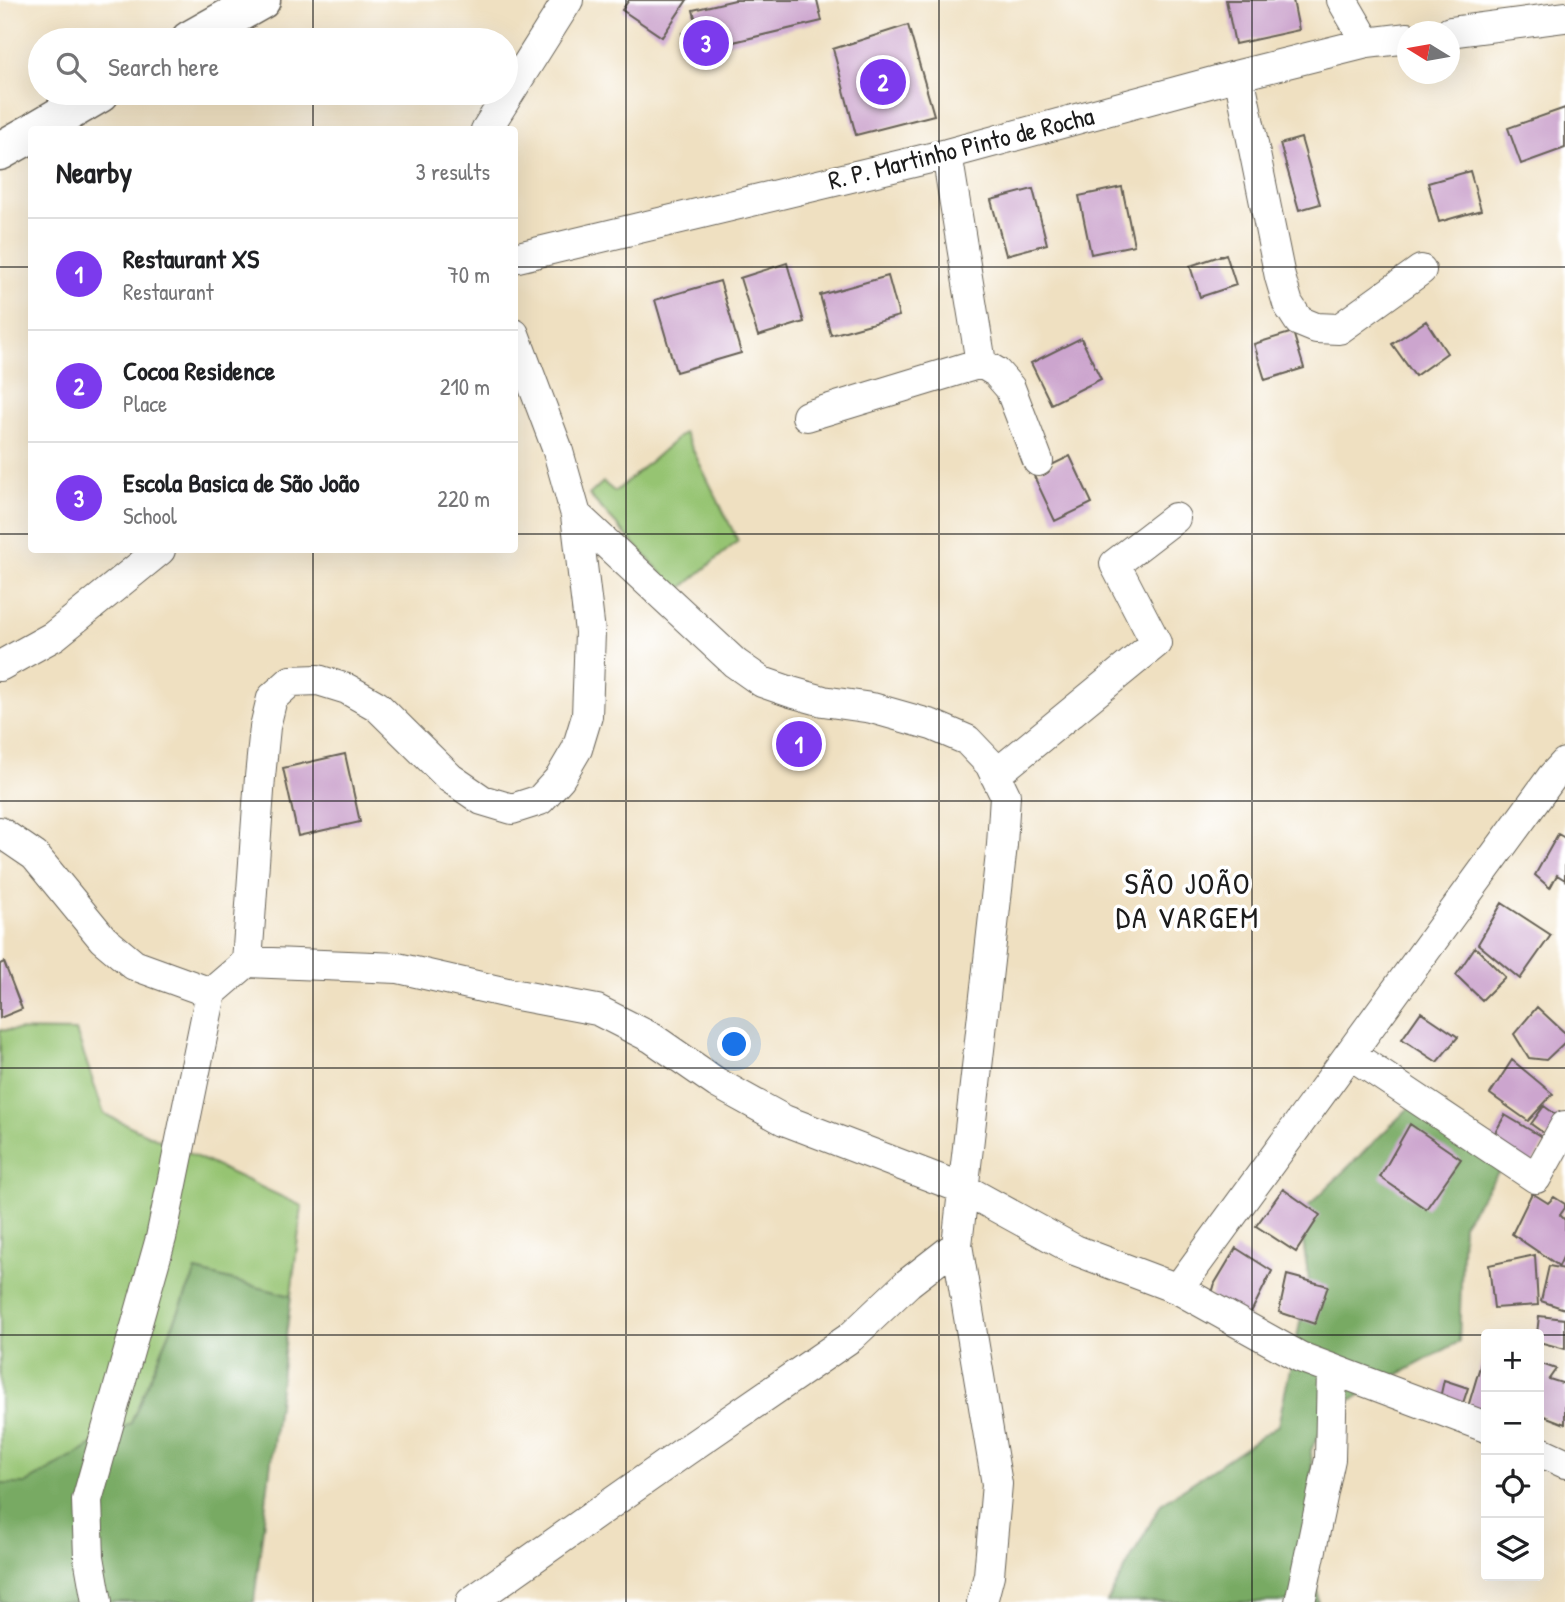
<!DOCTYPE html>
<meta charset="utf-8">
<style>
:root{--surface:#fff;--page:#f6f6f6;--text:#202124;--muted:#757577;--line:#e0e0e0;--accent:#7c3aed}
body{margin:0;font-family:"Patrick Hand",sans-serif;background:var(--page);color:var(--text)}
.controls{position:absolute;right:21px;bottom:21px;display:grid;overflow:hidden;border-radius:7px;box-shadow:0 7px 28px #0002}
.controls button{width:63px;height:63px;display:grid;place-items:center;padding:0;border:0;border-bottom:2px solid var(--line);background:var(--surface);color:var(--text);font:35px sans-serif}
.compass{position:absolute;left:1397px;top:21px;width:63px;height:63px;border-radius:50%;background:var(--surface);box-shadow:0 7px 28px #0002;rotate:281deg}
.you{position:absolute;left:735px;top:1045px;width:24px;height:24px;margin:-18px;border:5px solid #fff;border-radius:50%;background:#1a73e8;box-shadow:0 0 0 10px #1a73e833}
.badge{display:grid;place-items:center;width:46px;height:46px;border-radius:50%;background:var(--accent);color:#fff;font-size:23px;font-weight:700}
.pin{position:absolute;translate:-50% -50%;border:4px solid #fff;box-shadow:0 2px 7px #0006}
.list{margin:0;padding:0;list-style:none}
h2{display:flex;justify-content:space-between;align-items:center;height:91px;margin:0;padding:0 28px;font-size:30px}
h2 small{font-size:23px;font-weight:400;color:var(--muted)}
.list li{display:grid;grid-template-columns:46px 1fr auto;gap:21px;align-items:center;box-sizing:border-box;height:112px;padding:0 28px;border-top:2px solid var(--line)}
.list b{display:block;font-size:26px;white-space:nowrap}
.list p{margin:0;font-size:23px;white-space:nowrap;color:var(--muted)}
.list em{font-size:23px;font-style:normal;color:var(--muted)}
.icon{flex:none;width:38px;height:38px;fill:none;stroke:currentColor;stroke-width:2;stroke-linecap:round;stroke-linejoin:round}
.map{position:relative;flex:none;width:1565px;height:1602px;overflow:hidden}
.search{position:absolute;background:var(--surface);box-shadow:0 7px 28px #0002;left:28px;top:28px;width:490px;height:77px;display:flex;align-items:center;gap:18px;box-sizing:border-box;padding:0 24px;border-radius:38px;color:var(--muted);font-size:26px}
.panel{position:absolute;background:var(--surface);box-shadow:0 7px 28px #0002;left:28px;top:126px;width:490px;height:427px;border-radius:7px}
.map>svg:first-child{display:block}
</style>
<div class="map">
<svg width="1565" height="1602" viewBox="0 0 1565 1602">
<rect width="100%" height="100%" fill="#fff"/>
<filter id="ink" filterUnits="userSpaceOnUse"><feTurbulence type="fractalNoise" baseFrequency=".0143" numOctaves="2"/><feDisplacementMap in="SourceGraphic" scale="14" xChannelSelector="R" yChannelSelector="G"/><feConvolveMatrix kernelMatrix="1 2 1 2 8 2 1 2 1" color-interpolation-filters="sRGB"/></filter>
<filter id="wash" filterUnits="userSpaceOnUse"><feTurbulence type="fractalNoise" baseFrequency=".00686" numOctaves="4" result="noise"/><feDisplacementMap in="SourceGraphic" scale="28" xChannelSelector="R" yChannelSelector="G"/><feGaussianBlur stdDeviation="1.57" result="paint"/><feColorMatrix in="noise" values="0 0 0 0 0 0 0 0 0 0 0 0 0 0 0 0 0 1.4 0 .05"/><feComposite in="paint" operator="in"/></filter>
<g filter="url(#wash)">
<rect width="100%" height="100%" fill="#efe0c1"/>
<!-- green -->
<path fill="#96c472" stroke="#597047" stroke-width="2" d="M684,432l54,109 -60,50 -89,-96 14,-13 12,10z
M0,1030l76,1 28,83 198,92 -11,90 -95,-25 -65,152 -106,61h-25z"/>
<!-- forest -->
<path fill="#78aa64" stroke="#4a6340" stroke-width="2" d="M1425,1092l82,68 -44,64 -4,118 -127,68 -21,40 7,152h-211l54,-98 117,-79 31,-144 -10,-66z
M196,1271l95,25 -37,306h-254v-118h25l106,-61z"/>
<g id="blocks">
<!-- building -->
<path fill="#cca5ce" d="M629,0h58l-25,37 -40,-27z
M735,0h82l5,21 -135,32 -5,-20 16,-4 -5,-19z
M1226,0h67l6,30 -64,14z
M908,25l26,90 -78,20 -23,-86z
M1565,108v40l-44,16 -13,-36z
M1301,138l19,66 -21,6 -19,-66z
M1470,171l11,39 -42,12 -11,-39z
M1122,187l12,58 -43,9 -12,-58z
M1033,189l14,55 -41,11 -15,-55z
M1226,254l10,31 -36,12 -10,-31z
M787,263l17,59 -46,14 -18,-58z
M888,276l11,40 -68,19 -11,-40z
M720,281l21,72 -65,19 -21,-72z
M1426,321l21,32 -32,23 -23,-32z
M1293,332l11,36 -39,12 -11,-36z
M1081,338l20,41 -50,25 -20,-41z
M1070,456l22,47 -37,18 -22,-47z
M345,754l15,68 -62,14 -15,-68z
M1558,834l7,4v42l-8,-5 -7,13 -15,-13z
M1502,903l49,32 -31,44 -42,-35z
M1475,947l30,30 -23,23 -26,-25z
M4,962l18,47 -22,9v-54z
M1537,1007l28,26v9l-19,18 -17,-2 -15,-24z
M1421,1012l37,25 -21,25 -35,-23z
M1512,1060l41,34 -25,27 -38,-27z
M1544,1106l19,14 -11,19 -21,-15z
M1505,1115l42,25 -16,25 -40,-25z
M1410,1124l51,35 -35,50 -46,-32z
M1283,1189l37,26 -24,37 -40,-26z
M1532,1193l16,10 6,-6 11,7v4l-5,7 5,5v33l-6,13 -47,-32z
M1236,1248l36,23 -25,49 -36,-23 4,-14z
M1535,1255l3,50 -44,3 -5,-43z
M1549,1266l16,3v40l-24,-8z
M1287,1275l41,11 -13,38 -36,-12z
M1539,1316l26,3v30l-26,-7v-8h-2z
M1484,1353h2v62l-18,-8z
M1539,1363l17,6 -7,10 16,5v40l-26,-10z
M1444,1380l24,8 -6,18 -22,-8z"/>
</g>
</g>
<g filter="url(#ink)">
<use href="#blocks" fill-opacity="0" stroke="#666156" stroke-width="2"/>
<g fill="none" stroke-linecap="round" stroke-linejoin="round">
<!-- minor casing -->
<g stroke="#666156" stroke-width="32">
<path id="minor" d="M1342,0l25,43
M1450,32l115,-15
M1239,75l41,202 8,27 11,17 17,7 23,1 82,-59
M486,130l82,-130
M514,258l433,-104 292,-79 128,-32 41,-5
M981,363l15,9 14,16 28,73
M807,416l174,-53 -34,-209
M0,666l54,-30 106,-86
M995,775l161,-132 -41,-79 60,-46
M0,832l35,24 68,83 31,26 77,28
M247,962l13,-185 5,-50 7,-29 19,-17 27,-1 29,9 30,17 73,72 32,22 30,9 28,-9 20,-22 17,-29 10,-33 3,-84 -14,-117 -19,-67 -43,-114
M1350,1054l186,124 29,-52
M957,1245l40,239 -8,91 -7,27
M1178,1289l374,-512 13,-14
M1539,1451l26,12
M97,1602l-8,-45 -2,-57 74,-262 50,-245 36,-31 151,6 114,26 85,16 55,28 65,45 67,37 180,69 111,61 103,39 122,68 186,70
M471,1602l213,-150 167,-115 57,-54 49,-38 45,-400 3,-50 -15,-31 -23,-24 -35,-15 -60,-17 -49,-7 -32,-9 -29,-10 -27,-19 -159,-148
M1300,1602l30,-143 2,-90"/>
</g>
<!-- primary casing -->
<g stroke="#666156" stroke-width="41">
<path id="primary" d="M190,40l71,-40
M37,130l63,-37
M0,151l32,-18"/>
</g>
<!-- minor -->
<use href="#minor" stroke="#fff" stroke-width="30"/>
<!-- primary -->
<use href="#primary" stroke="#fff" stroke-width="38"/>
</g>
</g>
<!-- grid -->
<path fill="none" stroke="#1c1c1c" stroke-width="2" stroke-opacity="0.55" d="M313,0v40M626,0v1602M939,0v1602M1252,0v1602M313,93v37M0,267h32M514,267h1051M0,534h32M514,534h1051M313,550v1052M0,801h1565M0,1068h1565M0,1335h1486M1539,1335h26"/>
<g text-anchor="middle" stroke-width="7" stroke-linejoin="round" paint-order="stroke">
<!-- street labels -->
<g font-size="26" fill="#1c1c1c" stroke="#fff">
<text transform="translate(961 148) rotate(-14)" y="9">R. P. Martinho Pinto de Rocha</text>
</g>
<!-- quarter labels -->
<g font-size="30" letter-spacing="2" fill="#1c1c1c" stroke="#fff">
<text x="1188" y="894">SÃO JOÃO<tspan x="1188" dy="34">DA VARGEM</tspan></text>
</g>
</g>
</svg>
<div class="controls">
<button>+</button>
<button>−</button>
<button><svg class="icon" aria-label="locate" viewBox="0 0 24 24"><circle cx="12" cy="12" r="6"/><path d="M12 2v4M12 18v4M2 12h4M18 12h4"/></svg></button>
<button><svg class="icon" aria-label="layers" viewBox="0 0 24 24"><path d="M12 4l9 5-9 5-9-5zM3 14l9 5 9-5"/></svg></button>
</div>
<svg class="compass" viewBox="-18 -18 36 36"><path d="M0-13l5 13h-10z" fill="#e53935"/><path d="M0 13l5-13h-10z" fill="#757577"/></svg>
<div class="you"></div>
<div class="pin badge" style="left:799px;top:744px">1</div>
<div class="pin badge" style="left:883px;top:82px">2</div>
<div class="pin badge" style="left:706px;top:43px">3</div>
<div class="search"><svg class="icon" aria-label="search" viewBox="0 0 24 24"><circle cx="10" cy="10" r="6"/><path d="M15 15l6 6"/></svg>Search here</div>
<section class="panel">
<h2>Nearby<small>3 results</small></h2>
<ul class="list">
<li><span class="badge">1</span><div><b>Restaurant XS</b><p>Restaurant</p></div><em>70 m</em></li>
<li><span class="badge">2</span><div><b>Cocoa Residence</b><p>Place</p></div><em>210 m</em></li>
<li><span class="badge">3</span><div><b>Escola Basica de São João</b><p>School</p></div><em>220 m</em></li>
</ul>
</section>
</div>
